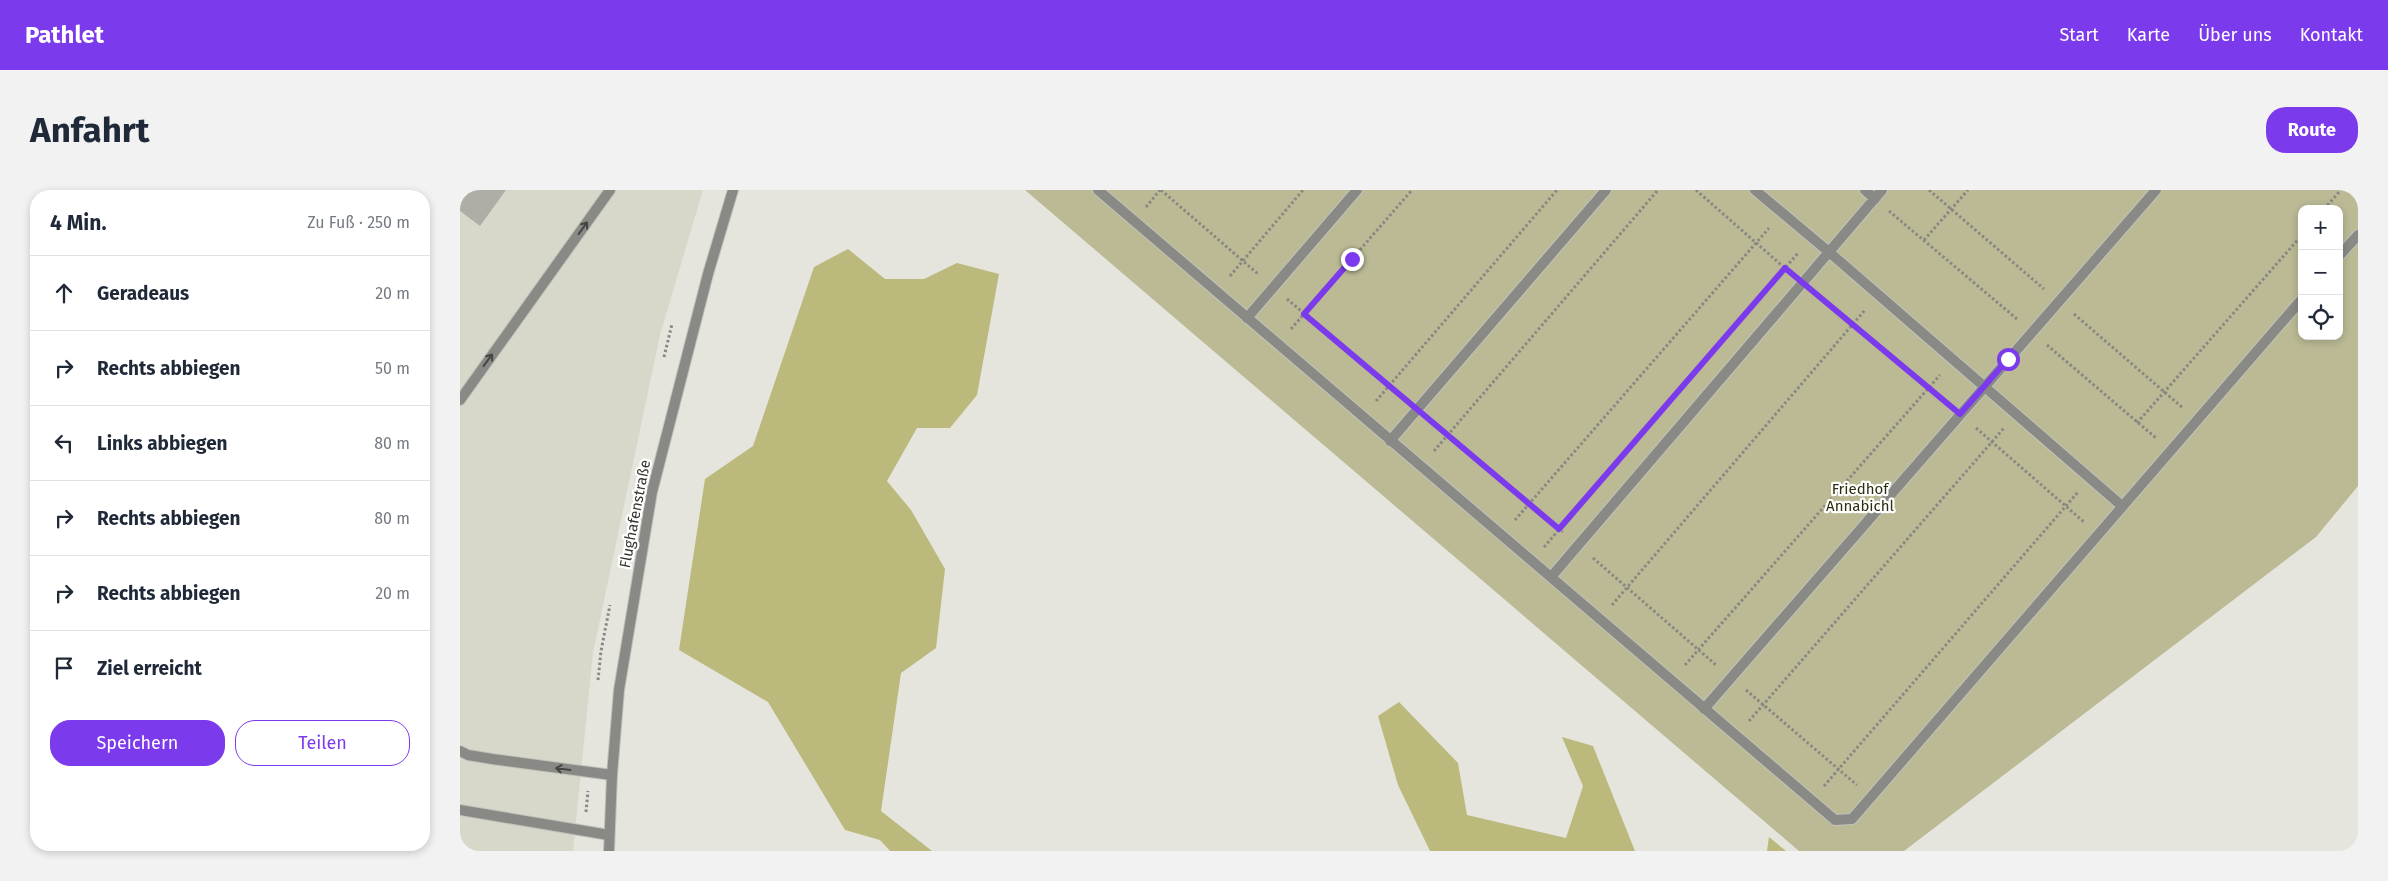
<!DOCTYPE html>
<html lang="de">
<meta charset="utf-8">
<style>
:root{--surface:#fff;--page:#f2f2f3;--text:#1f2937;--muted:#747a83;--line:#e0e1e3;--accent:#7c3aed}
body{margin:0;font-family:"Fira Sans",sans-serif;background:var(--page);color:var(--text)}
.controls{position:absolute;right:15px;top:15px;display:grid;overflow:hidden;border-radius:10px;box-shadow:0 2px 8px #0003}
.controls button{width:45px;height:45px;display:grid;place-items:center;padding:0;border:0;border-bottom:1px solid var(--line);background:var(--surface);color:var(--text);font:25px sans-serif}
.stop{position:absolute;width:15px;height:15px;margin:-11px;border:4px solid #7c3aed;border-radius:50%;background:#fff}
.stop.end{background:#7c3aed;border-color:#fff;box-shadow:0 1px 5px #0008}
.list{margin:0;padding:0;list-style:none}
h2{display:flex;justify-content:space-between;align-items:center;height:65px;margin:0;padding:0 20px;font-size:21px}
h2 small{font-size:16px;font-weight:400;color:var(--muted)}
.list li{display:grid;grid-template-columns:32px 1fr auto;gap:15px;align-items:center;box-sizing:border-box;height:75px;padding:0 20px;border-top:1px solid var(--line)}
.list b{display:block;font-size:19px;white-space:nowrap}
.list em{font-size:16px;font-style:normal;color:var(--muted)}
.actions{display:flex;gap:10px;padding:15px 20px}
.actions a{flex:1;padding:11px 0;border:1px solid var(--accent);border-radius:20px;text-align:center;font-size:18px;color:var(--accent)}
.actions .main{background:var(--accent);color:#fff}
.icon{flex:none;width:28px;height:28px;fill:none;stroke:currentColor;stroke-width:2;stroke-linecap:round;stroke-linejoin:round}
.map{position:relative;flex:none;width:1898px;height:661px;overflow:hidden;border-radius:20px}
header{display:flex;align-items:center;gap:30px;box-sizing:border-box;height:70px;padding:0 25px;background:var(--accent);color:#fff}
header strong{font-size:24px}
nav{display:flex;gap:28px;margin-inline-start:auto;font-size:18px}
.intro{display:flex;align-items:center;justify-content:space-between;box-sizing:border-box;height:120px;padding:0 30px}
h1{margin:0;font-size:35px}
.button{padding:12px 22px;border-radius:20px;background:var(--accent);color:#fff;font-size:18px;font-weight:700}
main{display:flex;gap:30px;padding:0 30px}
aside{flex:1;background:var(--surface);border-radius:20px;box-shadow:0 2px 8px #0003}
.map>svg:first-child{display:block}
</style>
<header>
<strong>Pathlet</strong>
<nav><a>Start</a><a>Karte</a><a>Über uns</a><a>Kontakt</a></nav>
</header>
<div class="intro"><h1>Anfahrt</h1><a class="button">Route</a></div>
<main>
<aside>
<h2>4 Min.<small>Zu Fuß · 250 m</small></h2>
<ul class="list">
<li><svg class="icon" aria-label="ahead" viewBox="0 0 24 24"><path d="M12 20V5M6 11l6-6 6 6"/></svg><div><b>Geradeaus</b></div><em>20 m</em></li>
<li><svg class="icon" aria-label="right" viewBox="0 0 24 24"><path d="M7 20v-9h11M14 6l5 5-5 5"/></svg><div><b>Rechts abbiegen</b></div><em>50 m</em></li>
<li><svg class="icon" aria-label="left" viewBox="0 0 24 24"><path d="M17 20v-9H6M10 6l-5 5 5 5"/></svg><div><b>Links abbiegen</b></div><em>80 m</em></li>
<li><svg class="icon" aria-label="right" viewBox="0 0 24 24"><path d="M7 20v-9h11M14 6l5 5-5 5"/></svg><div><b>Rechts abbiegen</b></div><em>80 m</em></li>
<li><svg class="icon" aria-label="right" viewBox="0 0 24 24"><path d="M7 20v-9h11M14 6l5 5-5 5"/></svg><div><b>Rechts abbiegen</b></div><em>20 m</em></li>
<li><svg class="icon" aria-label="arrive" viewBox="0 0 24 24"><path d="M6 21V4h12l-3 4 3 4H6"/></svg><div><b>Ziel erreicht</b></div></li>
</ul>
<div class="actions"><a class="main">Speichern</a><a>Teilen</a></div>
</aside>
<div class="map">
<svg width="1898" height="661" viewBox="0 0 1898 661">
<rect width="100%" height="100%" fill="#e5e5de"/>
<!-- built -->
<path fill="#d8d8ca" d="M0,0h243l-43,145 -67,318 -20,198h-113z"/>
<!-- green -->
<path fill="#bbba95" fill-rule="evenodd" d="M565,0h1333v296l-42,51 -412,314h-105zM1842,19h37v127h-37z"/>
<!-- forest -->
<path fill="#bbb97c" d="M388,59l37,30h39l33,-16 42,11 -22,121 -27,33h-33l-30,53 24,29 34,59 -9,79 -35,25 -20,138 51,40h-42l-10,-11 -35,-10 -77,-128 -89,-52 26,-171 48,-33 61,-179z
M939,512l59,61 9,52 99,23 17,-52 -21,-49 31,9 42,105h-205l-32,-66 -20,-69z
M1309,647l17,14h-19z"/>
<!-- building -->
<path fill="#aeaea7" d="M0,0h46l-26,36 -20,-15z"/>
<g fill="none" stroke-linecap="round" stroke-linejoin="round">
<!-- service casing -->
<g stroke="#c2c2bc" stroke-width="12">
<path id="service" d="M638,0l737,630 17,-1 450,-520
M1295,0l74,62 293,254
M1405,0l10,9
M1879,66l19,-21
M787,128l110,-128
M0,210l150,-210
M930,251l216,-251
M1091,387l331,-387
M1244,519l452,-519
M0,561l8,4 24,4 120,16
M0,620l149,25"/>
</g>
<!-- tertiary casing -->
<g stroke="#c2c2bc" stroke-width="12">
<path id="tertiary" d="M149,661l3,-76 7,-85 33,-198 56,-218 25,-84"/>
</g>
<!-- path -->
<path stroke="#888883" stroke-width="3" stroke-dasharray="2.5 2.5" stroke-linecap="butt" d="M701,0l97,84
M1236,0l91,80
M1469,0l115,99
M686,17l14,-17
M1864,19l17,-19
M1429,21l128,108
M1464,50l44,-50
M770,86l73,-86
M1356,105l130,108
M827,109l116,98
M1614,124l109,94
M831,139l121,-139
M1587,155l109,93
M204,167l8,-33
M916,211l181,-211
M973,231l130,111
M1677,233l165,-188
M1516,238l108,94
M974,261l224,-261
M1055,330l254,-292
M1084,357l254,-294
M1133,368l123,107
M1152,415l253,-295
M1225,475l255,-290
M138,490l3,-29 9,-46
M1286,500l111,95
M1289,531l255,-293
M1364,596l254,-294
M126,622l2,-21"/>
<!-- service -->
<use href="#service" stroke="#898986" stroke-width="10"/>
<!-- tertiary -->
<use href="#tertiary" stroke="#898986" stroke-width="10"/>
</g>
<!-- one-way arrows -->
<defs><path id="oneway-shaft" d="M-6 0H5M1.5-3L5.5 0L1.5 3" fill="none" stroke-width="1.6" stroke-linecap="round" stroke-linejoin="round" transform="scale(1.25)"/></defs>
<g stroke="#464643">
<use href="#oneway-shaft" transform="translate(123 38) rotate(-54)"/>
<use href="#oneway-shaft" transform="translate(28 170) rotate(-54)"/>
<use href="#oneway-shaft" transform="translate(103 579) rotate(-173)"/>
</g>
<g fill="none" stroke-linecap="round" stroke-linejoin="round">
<!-- route -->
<path stroke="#7c3aed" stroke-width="6" d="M892,69l-48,55 255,215 226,-261 175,146 48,-55"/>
</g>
<g text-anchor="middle" stroke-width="4.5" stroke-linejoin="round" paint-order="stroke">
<!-- park labels -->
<g font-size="15" fill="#2d2c10" stroke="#fffffe">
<text x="1400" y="304">Friedhof<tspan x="1400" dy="17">Annabichl</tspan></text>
</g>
<!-- street labels -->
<g font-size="15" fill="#353532" stroke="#fffffe">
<text transform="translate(175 324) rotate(-79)" y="5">Flughafenstraße</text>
</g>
</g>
</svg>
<div class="controls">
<button>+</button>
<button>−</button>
<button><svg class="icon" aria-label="locate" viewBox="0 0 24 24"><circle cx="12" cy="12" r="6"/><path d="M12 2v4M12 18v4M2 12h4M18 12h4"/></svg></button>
</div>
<div class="stop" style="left:1548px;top:169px"></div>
<div class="stop end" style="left:892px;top:69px"></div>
</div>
</main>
